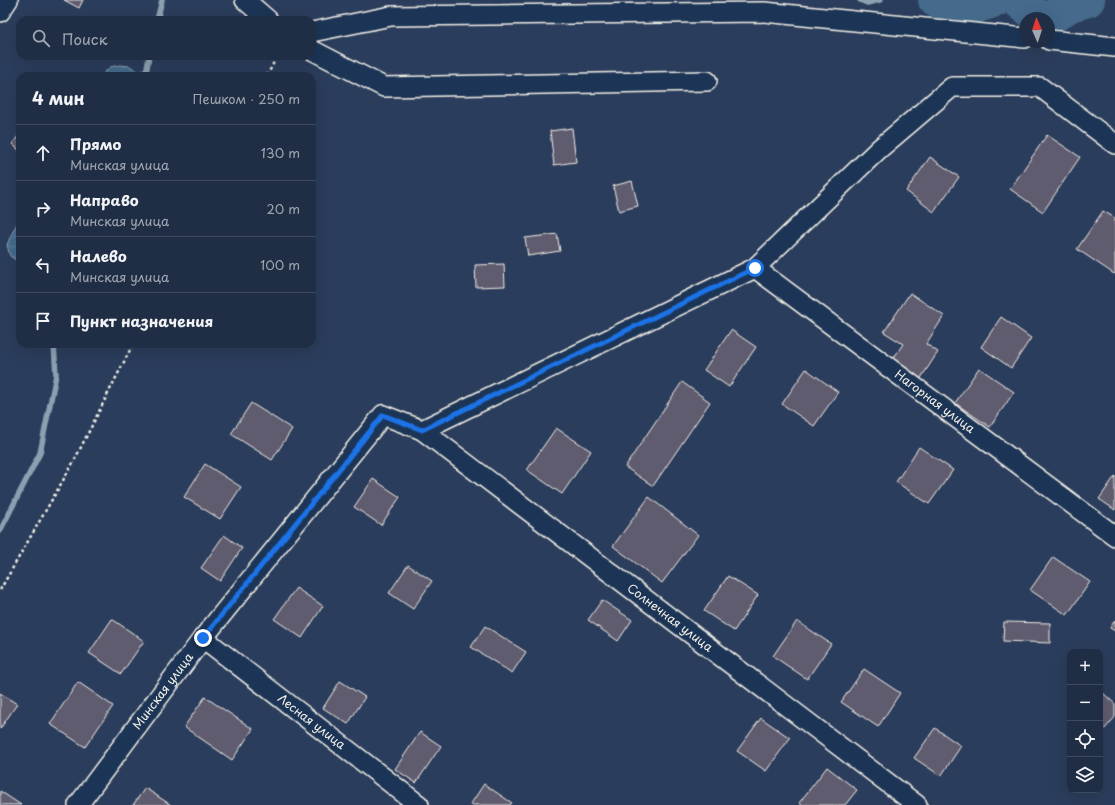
<!DOCTYPE html>
<html lang="ru">
<meta charset="utf-8">
<style>
:root{--surface:#202e45;--page:#2d3a50;--text:#f1f3f6;--muted:#a2a8b3;--line:#3d4a5e}
body{margin:0;font-family:"Playpen Sans",sans-serif;background:var(--page);color:var(--text)}
.controls{position:absolute;right:12px;bottom:12px;display:grid;overflow:hidden;border-radius:8px;box-shadow:0 4px 16px #0002}
.controls button{width:36px;height:36px;display:grid;place-items:center;padding:0;border:0;border-bottom:1px solid var(--line);background:var(--surface);color:var(--text);font:20px sans-serif}
.compass{position:absolute;left:1019px;top:12px;width:36px;height:36px;border-radius:50%;background:var(--surface);box-shadow:0 4px 16px #0002;rotate:357deg}
.stop{position:absolute;width:12px;height:12px;margin:-9px;border:3px solid #1a73e8;border-radius:50%;background:#fff}
.stop.end{background:#1a73e8;border-color:#fff;box-shadow:0 1px 4px #0008}
.list{margin:0;padding:0;list-style:none}
h2{display:flex;justify-content:space-between;align-items:center;height:52px;margin:0;padding:0 16px;font-size:17px}
h2 small{font-size:13px;font-weight:400;color:var(--muted)}
.list li{display:grid;grid-template-columns:26px 1fr auto;gap:12px;align-items:center;box-sizing:border-box;height:56px;padding:0 16px;border-top:1px solid var(--line)}
.list b{display:block;font-size:15px;white-space:nowrap}
.list p{margin:0;font-size:13px;white-space:nowrap;color:var(--muted)}
.list em{font-size:13px;font-style:normal;color:var(--muted)}
.icon{flex:none;width:22px;height:22px;fill:none;stroke:currentColor;stroke-width:2;stroke-linecap:round;stroke-linejoin:round}
.map{position:relative;flex:none;width:1115px;height:805px;overflow:hidden}
.search{position:absolute;background:var(--surface);box-shadow:0 4px 16px #0002;left:16px;top:16px;width:300px;height:44px;display:flex;align-items:center;gap:10px;box-sizing:border-box;padding:0 14px;border-radius:12px;color:var(--muted);font-size:15px}
.panel{position:absolute;background:var(--surface);box-shadow:0 4px 16px #0002;left:16px;top:72px;width:300px;height:276px;border-radius:12px}
.map>svg:first-child{display:block}
</style>
<div class="map">
<svg width="1115" height="805" viewBox="0 0 1115 805">
<defs>
<pattern id="water-waves" width="16" height="10" patternUnits="userSpaceOnUse"><rect width="16" height="10" fill="#456b8c"/><path d="M0 5q4-4 8 0t8 0" fill="none" stroke="#60819c"/></pattern>
</defs>
<rect width="100%" height="100%" fill="#2b3d5c"/>
<filter id="ink" filterUnits="userSpaceOnUse"><feTurbulence type="fractalNoise" baseFrequency=".025" numOctaves="2"/><feDisplacementMap in="SourceGraphic" scale="8" xChannelSelector="R" yChannelSelector="G"/><feConvolveMatrix kernelMatrix="1 2 1 2 8 2 1 2 1" color-interpolation-filters="sRGB"/></filter>
<g filter="url(#ink)">
<!-- water -->
<path fill="url(#water-waves)" stroke="#8ba1b1" d="M120,65l10,1 16,10h-45l9,-9z
M20,218v45l-10,-7 -3,-11 4,-10z"/>
<g fill="none" stroke-linecap="round" stroke-linejoin="round">
<!-- stream -->
<path stroke="#8ba1b1" stroke-width="5.5" d="M860,0l7,3 13,-3
M157,20l5,-20
M142,76l5,-8 2,-12
M0,531l40,-78 16,-78 -2,-31"/>
<!-- river -->
<path stroke="#456b8c" stroke-width="34" d="M935,0l33,9 28,-9
M1017,0l22,18
M1049,19l21,-14 18,-5"/>
</g>
<!-- building -->
<path fill="#615c70" stroke="#f4f1e8" d="M64,0h19l-4,8z
M572,128l4,34 -22,3 -4,-34z
M20,134v17l-8,-7z
M1047,135l33,22 -37,55 -33,-23z
M930,157l29,20 -25,35 -28,-21z
M632,181l6,25 -19,5 -6,-25z
M1103,211l12,7v55l-1,1 -37,-25z
M557,234l3,17 -32,5 -3,-18z
M504,264l1,22 -29,1 -1,-22z
M910,293l34,23 -18,28 12,8 -19,29 -28,-19 12,-18 -19,-12z
M1001,317l30,21 -20,30 -30,-21z
M731,330l25,17 -27,40 -25,-17z
M979,368l35,24 -24,35 -35,-24z
M806,369l32,23 -24,34 -32,-22z
M682,382l28,20 -57,84 -28,-19z
M251,403l41,26 -20,31 -41,-26z
M556,428l35,23 -29,43 -35,-24z
M919,447l34,23 -24,34 -33,-22z
M205,464l36,23 -21,32 -36,-22z
M1115,476v34l-16,-11z
M373,479l27,18 -19,28 -27,-18z
M649,497l49,38 -36,48 -49,-37z
M224,535l18,13 -22,33 -19,-13z
M1053,557l37,25 -23,33 -37,-25z
M408,565l24,16 -19,28 -24,-16z
M728,576l30,19 -24,36 -30,-20z
M296,588l27,18 -21,32 -28,-19z
M602,600l30,20 -14,21 -30,-21z
M112,619l32,22 -23,33 -32,-21z
M1115,620v11l-5,-3z
M797,621l34,23 -24,35 -34,-23z
M1004,622l46,1v20l-47,-2z
M485,626l41,26 -14,21 -41,-26z
M864,669l36,24 -22,34 -37,-25z
M340,681l25,16 -17,27 -25,-16z
M78,682l35,24 -28,41 -35,-23z
M1102,692l13,12v13l-11,13 -4,-4v-33z
M0,693l17,11 -17,25z
M205,697l48,32 -21,31 -48,-33z
M761,718l29,20 -24,33 -29,-20z
M935,728l26,18 -20,30 -27,-18z
M420,732l21,14 -25,37 -21,-14z
M827,767l30,23 -12,15h-43l-3,-2z
M484,784l28,19 -2,2h-40z
M145,788l26,17h-38z
M0,791l21,14h-21z"/>
<g fill="none" stroke-linecap="round" stroke-linejoin="round">
<!-- street casing -->
<g stroke="#f4f1e8" stroke-width="22">
<g id="street">
<path d="M245,0l23,20"/>
<path d="M0,12l8,-12"/>
<path d="M312,32l79,-16 373,-4 261,26"/>
<path d="M1049,40l66,7"/>
<path d="M312,50l72,37 323,-6"/>
<path id="s1" d="M755,268l360,268"/>
<path d="M422,430l333,-162 124,-119 73,-62h88l75,57"/>
<path id="s2" d="M203,638l216,167"/>
<path id="s3" d="M78,805l125,-167 180,-223 39,15 495,375"/>
</g>
</g>
<!-- path -->
<path stroke="#f4f1e8" stroke-width="2.5" stroke-dasharray="3 3" stroke-linecap="butt" d="M267,76l10,-20
M0,590l73,-127 60,-119"/>
<!-- street -->
<use href="#street" stroke="#1d3557" stroke-width="19"/>
</g>
</g>
<g fill="none" stroke-linecap="round" stroke-linejoin="round" filter="url(#ink)">
<!-- route -->
<path stroke="#1a73e8" stroke-width="5" d="M203,638l180,-223 39,15 333,-162"/>
</g>
<g text-anchor="middle" stroke-width="3" stroke-linejoin="round" paint-order="stroke">
<!-- street labels -->
<g font-size="12" fill="#f4f1e8" stroke="#1d3557">
<text dy="4" stroke="none"><textPath href="#s1" startOffset="224">Нагорная улица</textPath></text>
<text dy="4" stroke="none"><textPath href="#s3" startOffset="848">Солнечная улица</textPath></text>
<text dy="4" stroke="none"><textPath href="#s3" startOffset="142">Минская улица</textPath></text>
<text dy="4" stroke="none"><textPath href="#s2" startOffset="137">Лесная улица</textPath></text>
</g>
</g>
</svg>
<div class="controls">
<button>+</button>
<button>−</button>
<button><svg class="icon" aria-label="locate" viewBox="0 0 24 24"><circle cx="12" cy="12" r="6"/><path d="M12 2v4M12 18v4M2 12h4M18 12h4"/></svg></button>
<button><svg class="icon" aria-label="layers" viewBox="0 0 24 24"><path d="M12 4l9 5-9 5-9-5zM3 14l9 5 9-5"/></svg></button>
</div>
<svg class="compass" viewBox="-18 -18 36 36"><path d="M0-13l5 13h-10z" fill="#e53935"/><path d="M0 13l5-13h-10z" fill="#a2a8b3"/></svg>
<div class="stop" style="left:755px;top:268px"></div>
<div class="stop end" style="left:203px;top:638px"></div>
<div class="search"><svg class="icon" aria-label="search" viewBox="0 0 24 24"><circle cx="10" cy="10" r="6"/><path d="M15 15l6 6"/></svg>Поиск</div>
<section class="panel">
<h2>4 мин<small>Пешком · 250 m</small></h2>
<ul class="list">
<li><svg class="icon" aria-label="ahead" viewBox="0 0 24 24"><path d="M12 20V5M6 11l6-6 6 6"/></svg><div><b>Прямо</b><p>Минская улица</p></div><em>130 m</em></li>
<li><svg class="icon" aria-label="right" viewBox="0 0 24 24"><path d="M7 20v-9h11M14 6l5 5-5 5"/></svg><div><b>Направо</b><p>Минская улица</p></div><em>20 m</em></li>
<li><svg class="icon" aria-label="left" viewBox="0 0 24 24"><path d="M17 20v-9H6M10 6l-5 5 5 5"/></svg><div><b>Налево</b><p>Минская улица</p></div><em>100 m</em></li>
<li><svg class="icon" aria-label="arrive" viewBox="0 0 24 24"><path d="M6 21V4h12l-3 4 3 4H6"/></svg><div><b>Пункт назначения</b></div></li>
</ul>
</section>
</div>
